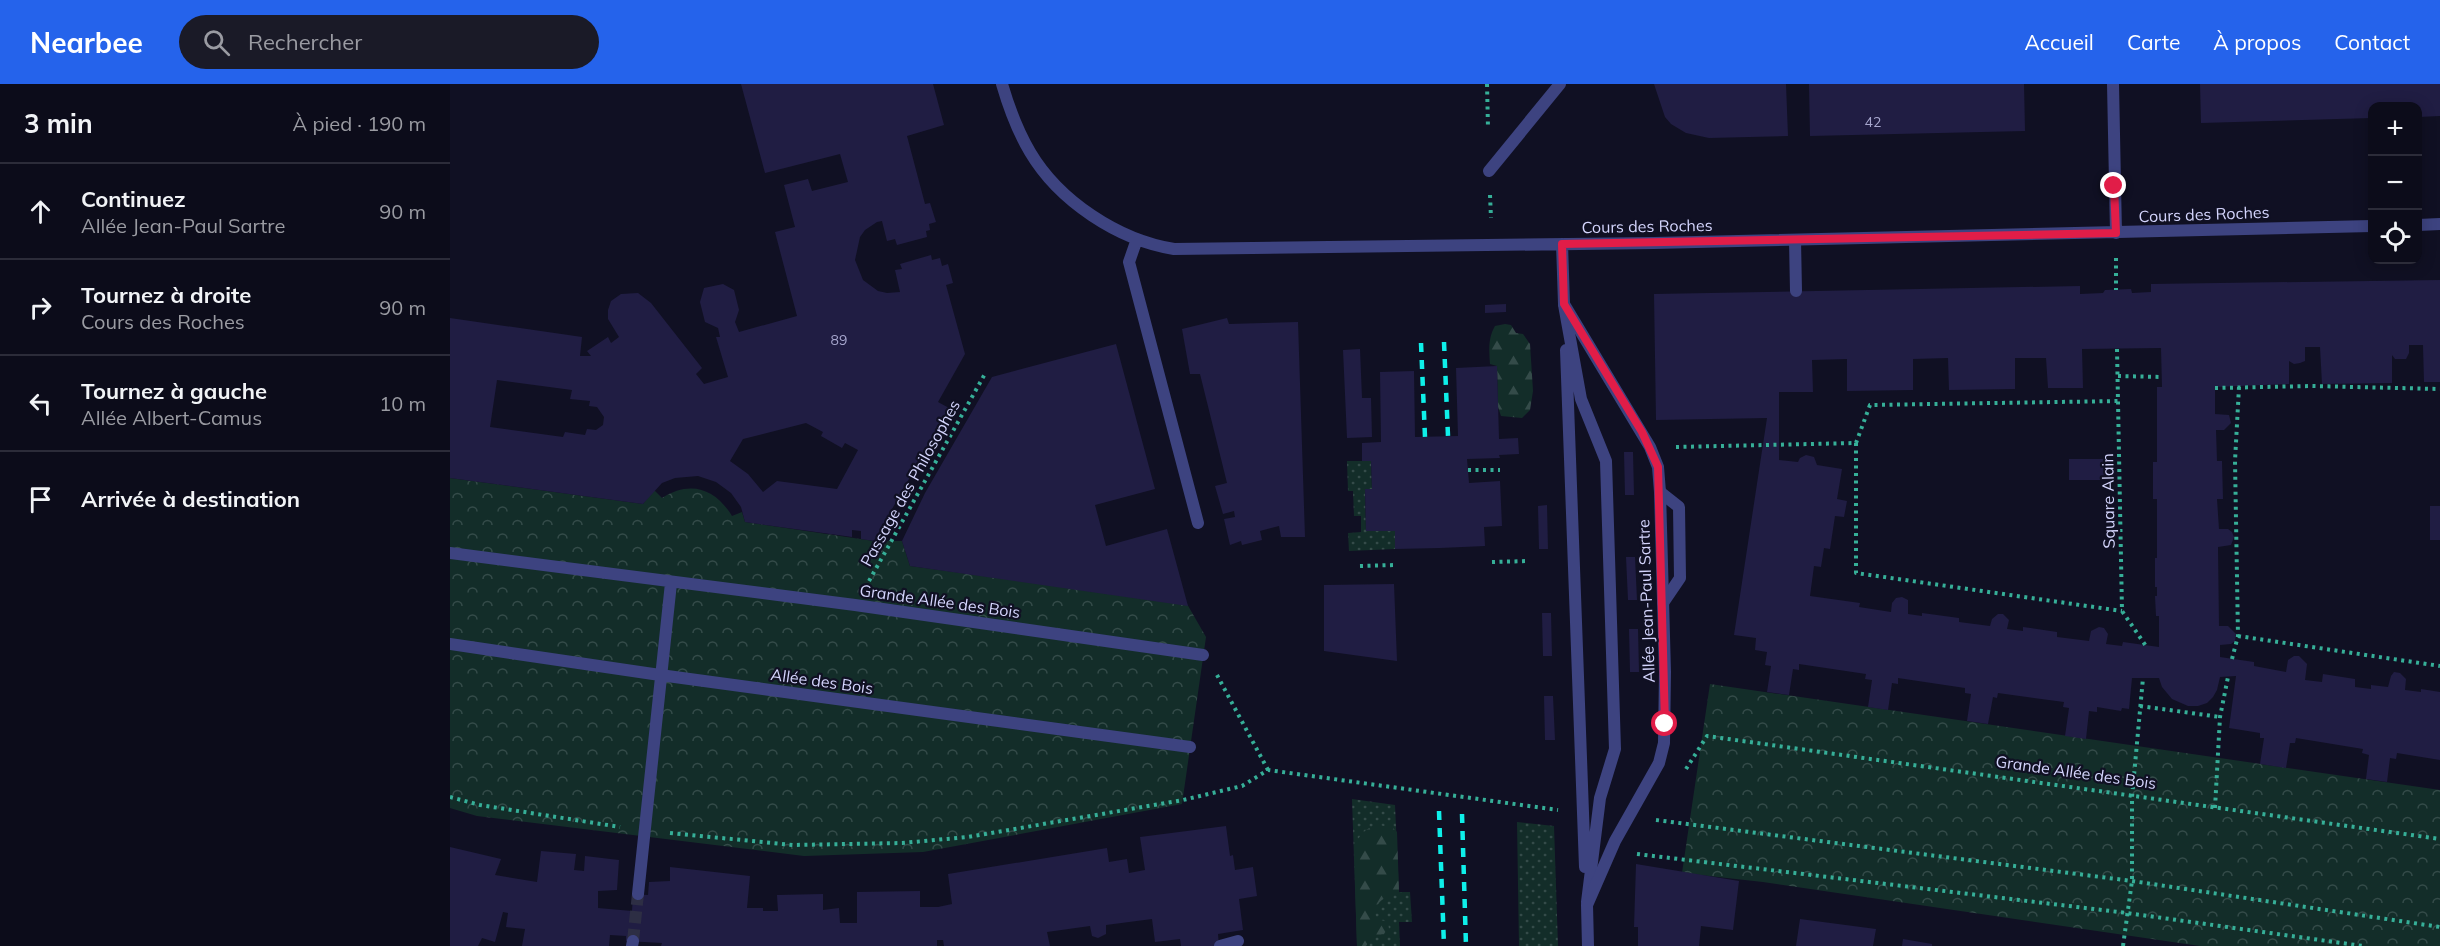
<!DOCTYPE html>
<html lang="fr">
<meta charset="utf-8">
<style>
:root{--surface:#0c0c1a;--page:#1a1a27;--text:#f1f3f6;--muted:#9a9ba2;--line:#2c2c39;--accent:#2563eb}
body{margin:0;font-family:Mulish,sans-serif;background:var(--page);color:var(--text)}
.controls{position:absolute;right:18px;top:18px;display:grid;overflow:hidden;border-radius:12px;box-shadow:0 3px 15px #0003}
.controls button{width:54px;height:54px;display:grid;place-items:center;padding:0;border:0;border-bottom:2px solid var(--line);background:var(--surface);color:var(--text);font:30px sans-serif}
.stop{position:absolute;width:18px;height:18px;margin:-14px;border:4px solid #e11d48;border-radius:50%;background:#fff}
.stop.end{background:#e11d48;border-color:#fff;box-shadow:0 2px 6px #0008}
.list{margin:0;padding:0;list-style:none}
h2{display:flex;justify-content:space-between;align-items:center;height:78px;margin:0;padding:0 24px;font-size:26px}
h2 small{font-size:20px;font-weight:400;color:var(--muted)}
.list li{display:grid;grid-template-columns:39px 1fr auto;gap:18px;align-items:center;box-sizing:border-box;height:96px;padding:0 24px;border-top:2px solid var(--line)}
.list b{display:block;font-size:22px;white-space:nowrap}
.list p{margin:0;font-size:20px;white-space:nowrap;color:var(--muted)}
.list em{font-size:20px;font-style:normal;color:var(--muted)}
.icon{flex:none;width:33px;height:33px;fill:none;stroke:currentColor;stroke-width:2;stroke-linecap:round;stroke-linejoin:round}
.map{position:relative;flex:none;width:1990px;height:862px;overflow:hidden}
header{display:flex;align-items:center;gap:36px;box-sizing:border-box;height:84px;padding:0 30px;background:var(--accent);color:#fff}
header strong{font-size:28px}
nav{display:flex;gap:33px;margin-inline-start:auto;font-size:21px}
.search{width:420px;height:54px;background:var(--page);display:flex;align-items:center;gap:15px;box-sizing:border-box;padding:0 21px;border-radius:33px;color:var(--muted);font-size:22px}
main{display:flex}
aside{flex:1;background:var(--surface)}
.map>svg:first-child{display:block}
</style>
<header>
<strong>Nearbee</strong>
<div class="search"><svg class="icon" aria-label="search" viewBox="0 0 24 24"><circle cx="10" cy="10" r="6"/><path d="M15 15l6 6"/></svg>Rechercher</div>
<nav><a>Accueil</a><a>Carte</a><a>À propos</a><a>Contact</a></nav>
</header>
<main>
<aside>
<h2>3 min<small>À pied · 190 m</small></h2>
<ul class="list">
<li><svg class="icon" aria-label="ahead" viewBox="0 0 24 24"><path d="M12 20V5M6 11l6-6 6 6"/></svg><div><b>Continuez</b><p>Allée Jean-Paul Sartre</p></div><em>90 m</em></li>
<li><svg class="icon" aria-label="right" viewBox="0 0 24 24"><path d="M7 20v-9h11M14 6l5 5-5 5"/></svg><div><b>Tournez à droite</b><p>Cours des Roches</p></div><em>90 m</em></li>
<li><svg class="icon" aria-label="left" viewBox="0 0 24 24"><path d="M17 20v-9H6M10 6l-5 5 5 5"/></svg><div><b>Tournez à gauche</b><p>Allée Albert-Camus</p></div><em>10 m</em></li>
<li><svg class="icon" aria-label="arrive" viewBox="0 0 24 24"><path d="M6 21V4h12l-3 4 3 4H6"/></svg><div><b>Arrivée à destination</b></div></li>
</ul>
</aside>
<div class="map">
<svg width="1990" height="862" viewBox="0 0 1990 862">
<defs>
<pattern id="grass-dots" width="8" height="8" patternUnits="userSpaceOnUse" patternTransform="scale(1.5)"><rect width="8" height="8" fill="#132d29"/><path d="M2 2h.1M6 6h.1" fill="none" stroke="#344b49" stroke-width="1.8" stroke-linecap="round"/></pattern>
<pattern id="forest-firs" width="22" height="20" patternUnits="userSpaceOnUse" patternTransform="scale(1.5)"><rect width="22" height="20" fill="#132d29"/><path d="M5 1l3.5 6h-7zM16 11l3.5 6h-7z" fill="#344b49"/></pattern>
<pattern id="park-crowns" width="20" height="18" patternUnits="userSpaceOnUse" patternTransform="scale(1.5)"><rect width="20" height="18" fill="#132d29"/><path d="M2 6a3 3 0 1 1 6 0M12 15a3 3 0 1 1 6 0" fill="none" stroke="#344b49"/></pattern>
</defs>
<rect width="100%" height="100%" fill="#101023"/>
<!-- grass -->
<path fill="url(#grass-dots)" d="M897,377h24l1,28h-7l1,42h29v18l-46,2 -1,-18 13,-1v-16h-7l-1,-25h-5z
M902,715l43,6 4,87h11l2,30h-13l1,24h-43z
M1067,738l37,4 4,120h-39z"/>
<!-- forest -->
<path fill="url(#forest-firs)" d="M1055,240l6,1 5,8 7,1 7,10 3,47 -3,19 -8,8 -21,-2 -3,-9 -1,-41 -7,-2c-1,-14 -2,-26 5,-38z
M929,741l14,3 4,4 2,60c-12,5 -19,6 -25,19l3,8 11,3 1,7c-7,8 -17,7 -23,17h-9l-3,-97c4,-13 11,-22 25,-24z"/>
<!-- park -->
<path fill="url(#park-crowns)" d="M0,394l193,26 11,-14 8,8c28,-18 53,-10 70,18l10,-4 3,10 129,19h28l8,25 277,38 19,33 -24,167 -259,48 -119,4 -327,-40 -27,-8z
M1260,600l730,106v156h-240l-437,-64 -81,-9z"/>
<!-- building -->
<path fill="#201d43" fill-rule="evenodd" d="M291,0h192l11,41 -37,11 18,68 5,-1 6,19 -7,2 1,6 -4,1 1,6 -30,8 -2,-6 -8,2 -5,-20 -5,1 -12,8 -5,7 -5,23 8,20 15,11 9,2 13,-1 -5,-22 7,-1 -2,-5 31,-9 1,5 8,-2 2,8 6,-2 5,19 -7,2 19,69 -27,48 11,6 -75,133 -13,-2v-8l-9,-1v7l-107,-15 -4,-15 -10,-14 -15,-11 -18,-6 -23,2 -13,5 -19,21 -193,-26v-160l132,19 -2,19h11l-4,-5 21,-14 3,6 8,-6 -11,-18v-9l3,-9 10,-7 17,-1 13,10 51,65 -6,6 8,10 24,-7 -12,-40h4l-2,-9 -13,-6 -5,-20 4,-14 19,-4 11,6 5,20 -4,12 4,10 58,-16 -22,-84 20,-5 -11,-42 24,-6 4,12 36,-9 -8,-28 -75,19zM47,296l75,10 -2,9 20,2 -1,5 8,1 7,10 -1,8 -7,5 -9,-1 -2,6 -20,-3 -2,5 -73,-10zM356,339l17,9 -2,4 21,12 3,-5 13,7 -21,39 -60,-8 -14,11 -15,-18 -18,-13 13,-22z
M1204,0h132l2,52 -79,2 -23,-5 -15,-9 -6,-7z
M1359,0h215l1,47 -215,5z
M1750,0h240v32l-22,1v-11h-46v12l-171,5z
M1990,196v102h-16l-1,-37h-14v8l-3,6h-11l-3,-4v28l-70,1 -2,-37h-15v14l-5,2 -6,1 -5,-3v23l-74,3v27l14,1 2,8 -7,7h-8l1,31h5l1,38h-6l2,30h9l4,3 2,5 -3,8 -13,2 1,79h9l8,8 -1,7 -4,3 -11,1v12l34,5v4l32,6 2,-12 6,-4h5l8,8 -2,16 17,2 1,-8 32,5v8l16,2v-4l17,2 3,-11 3,-4 6,1 6,6 -1,11 16,2v-3l19,3v68l-43,-7 -1,6 -6,-1 -3,24 -21,-3 3,-24 -7,-2 1,-4 -67,-11 -1,5h-5l-4,25 -26,-4 4,-26h-4v-5l-31,-5 7,-52 -16,1 -3,13 -4,7 -6,6 -9,3h-10l-16,-7 -10,-12 -3,-9h-27l-3,31 -7,-1 -1,3 -24,-4v5l-8,-1 -3,28 -21,-3 4,-28 -6,-1 1,-5 -66,-9 -1,5 -4,-1 -5,27 -21,-3 4,-27 -6,-1v-5l-67,-10v6l-6,-1 -4,27 -20,-3 4,-27 -7,-1 1,-5 -67,-10v6l-6,-1 -4,26 -22,-3 4,-26 -6,-1 2,-13 -12,-2 1,-12 -22,-3 33,-217 -111,2 -2,-126 426,-8v8l23,-1 2,-3 26,-1 1,4 19,-1v-8zM1711,264l1,39h-5v75h-4v37h4v59h-2v29h2v9h-2l1,20h3v31l-36,-5 -1,4 -16,-2 2,-10 -4,-6 -5,-1 -8,4 -2,10 -32,-4v-5l-34,-5v4l-16,-2 2,-9 -6,-6h-5l-6,5 -2,7 -31,-4v-4l-37,-5v3l-14,-2v-14l-6,-3 -6,1 -4,5 -1,9 -32,-5 1,-4 -50,-7 4,-30 7,1 3,-19 6,1 5,-33 9,1 3,-16 -10,-2 5,-30 -25,-4 -3,-8 -8,-2 -6,3 -2,4 -19,-2v-68h34l-1,-32 35,-1v32l66,-1v-31l35,-1 1,32 66,-1v-31h31l2,30h35l-1,-39z
M1056,220v8l-21,1v-8z
M777,234l2,6 69,-2 7,215h-24l-2,-11 -19,5 2,9 -20,5 -1,-4 -11,4 -6,-26 11,-2 -1,-6 -11,3 -8,-28 12,-3 -27,-109h-10l-8,-45z
M666,260l39,145 -60,16 11,41 61,-17 21,77 -278,-40 -8,-25 23,-48 67,-116z
M910,265l2,49h9l1,39 -25,1 -4,-88z
M1047,282l2,73 19,-1 1,16 -20,1 1,3 -33,1 2,24 31,-2 2,45 -18,1 1,19 -45,2 -45,1v-18h-29l-1,-42h7l-1,-28h-9v-18l19,-1 -1,-70 34,-1 1,66 43,-1 -2,-68z
M1174,368h9l1,43h-9z
M1619,375h36v21h-36z
M1097,421l1,44h-9l-1,-43z
M1980,422h10v34h-10z
M1176,473h9l2,43h-9z
M944,500l3,77 -73,-10v-66z
M1092,529h9l1,43h-9z
M1179,545h9l1,43h-9z
M1094,612h9l2,44h-10z
M776,742l4,30 3,-1 2,15 18,-3 4,29 -18,3 4,31 -25,4 1,12h-38l-1,-7 -25,3 -3,-23 -46,6v9l-8,4 -6,-2 -2,-10 -43,6 3,14h-106l-1,-6h-6v6h-276l1,-3 -36,-2v-5l-16,-1 -1,11h-87l3,-17 -19,-2 2,-14 -5,-1 -8,30 -13,-4 -4,8h-28v-99l51,12 -6,16 42,7 4,-31 35,3 -2,16 10,1 1,-15 34,4 -2,30 -19,1v17l34,3 1,-17 15,1 1,-13 21,-1v-14l80,9 -3,32h16v3h15l-1,-16 46,-1v16l16,-2 1,15h17v-31l63,-1v16h18l14,-3 -4,-30 159,-26 2,14 18,-3 2,14 16,-3 -5,-33z
M1186,780l103,17 -6,49 -32,-4 -2,20h-61v-19h-4z
M1350,835l76,10 -3,17h-77z
M1453,855l29,5v2h-30z"/>
<g fill="none" stroke-linecap="round" stroke-linejoin="round">
<!-- street-tunnel -->
<path stroke="#2d2e44" stroke-width="12" stroke-dasharray="12 6" stroke-linecap="butt" d="M183,857l5,-47"/>
<!-- path -->
<path stroke="#36af98" stroke-width="4" stroke-dasharray="3 4.5" stroke-linecap="butt" d="M1037,0l1,44
M1040,111l1,23
M1666,174v32
M1667,265l5,262 24,35
M1668,292l44,1
M1765,304l97,-2 128,3
M1406,359l14,-38 249,-4
M1226,363l180,-4v130l266,38
M1018,386h32
M1042,478l37,-1
M910,482l35,-1
M419,497l117,-209
M1788,552l202,30
M1782,575l6,-23 -3,-175 4,-74
M767,591l51,95
M1690,622l80,11
M1236,685l21,-33 733,103
M0,713l30,8 140,22
M1765,724l5,-91 8,-40
M1206,736l476,61 308,46
M220,749l123,12 109,-2 66,-6 215,-37 59,-14 26,-16 290,40
M1187,770l490,59 236,33
M1673,862l9,-65v-84l11,-119"/>
<!-- lane -->
<path stroke="#3d4380" stroke-width="12" d="M1345,156l1,51
M1114,221l17,94 25,62 9,288 -15,49 -13,104
M1116,266l19,517
M1210,408l19,15 1,71 -17,25"/>
<!-- street -->
<path stroke="#3d4380" stroke-width="12" d="M552,0c7,24 15,46 28,68 29,49 88,88 144,97l480,-6 718,-17
M1663,0l3,149
M1039,87l71,-87
M1968,141l22,-1
M687,155l-8,23 69,261
M1112,160l2,60 86,143 8,20 2,25 5,180 -1,71 -5,20 -44,78 -28,64 1,41
M0,469l405,52 348,50
M0,560l210,31 530,72
M188,810l33,-311
M182,862l1,-5
M770,862l18,-5"/>
<!-- rail -->
<path stroke="#0eefe9" stroke-width="4.5" stroke-dasharray="9 8" stroke-linecap="butt" d="M994,258l4,94
M971,259l4,94
M989,727l5,135
M1012,730l4,132"/>
</g>
<g fill="none" stroke-linecap="round" stroke-linejoin="round">
<!-- route -->
<path stroke="#e11d48" stroke-width="8" d="M1215,640l-7,-257 -16,-35 -78,-128 -2,-60 554,-11 -2,-47"/>
</g>
<g text-anchor="middle" stroke-width="4.5" stroke-linejoin="round" paint-order="stroke">
<!-- number labels -->
<g font-size="14" fill="#a7a7ce">
<text x="1423" y="43">42</text>
<text x="389" y="261">89</text>
</g>
<!-- street labels -->
<g font-size="16" fill="#d4d5fd" stroke="#101023">
<text transform="translate(1754 130) rotate(-2)" y="6">Cours des Roches</text>
<text transform="translate(1197 142) rotate(-1)" y="6">Cours des Roches</text>
<text transform="translate(460 399) rotate(-61)" y="6">Passage des Philosophes</text>
<text transform="translate(1658 417) rotate(-91)" y="6">Square Alain</text>
<text transform="translate(490 517) rotate(8)" y="6">Grande Allée des Bois</text>
<text transform="translate(1196 517) rotate(-92)" y="6">Allée Jean-Paul Sartre</text>
<text transform="translate(372 597) rotate(8)" y="6">Allée des Bois</text>
<text transform="translate(1626 688) rotate(8)" y="6">Grande Allée des Bois</text>
</g>
</g>
</svg>
<div class="controls">
<button>+</button>
<button>−</button>
<button><svg class="icon" aria-label="locate" viewBox="0 0 24 24"><circle cx="12" cy="12" r="6"/><path d="M12 2v4M12 18v4M2 12h4M18 12h4"/></svg></button>
</div>
<div class="stop" style="left:1215px;top:640px"></div>
<div class="stop end" style="left:1664px;top:102px"></div>
</div>
</main>
